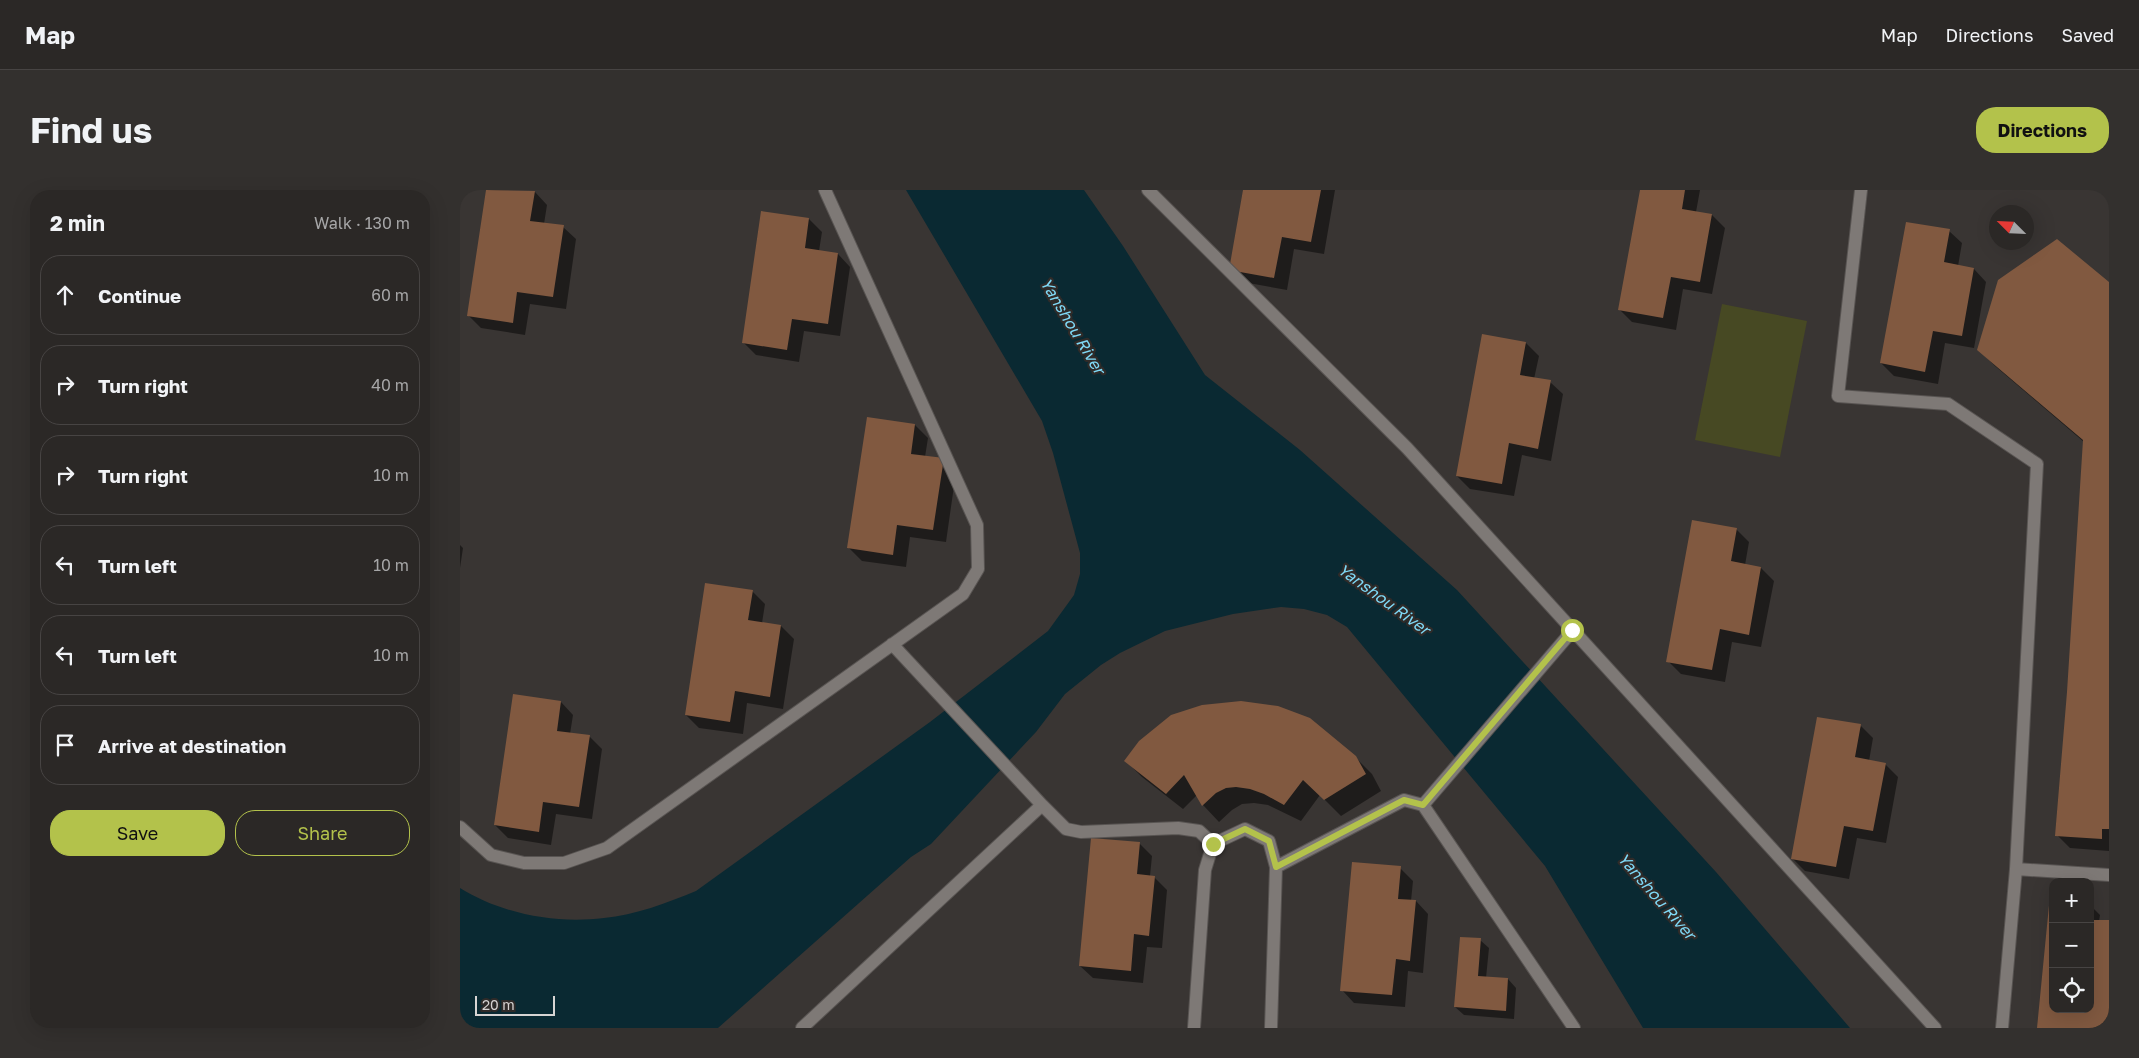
<!DOCTYPE html>
<meta charset="utf-8">
<style>
:root{--surface:#2b2826;--page:#33302e;--text:#f1f3f6;--muted:#a6a6a7;--line:#474443;--accent:#b3c24b}
body{margin:0;font-family:"Golos Text",sans-serif;background:var(--page);color:var(--text)}
.controls{position:absolute;right:15px;bottom:15px;display:grid;overflow:hidden;border-radius:10px;box-shadow:0 5px 20px #0002}
.controls button{width:45px;height:45px;display:grid;place-items:center;padding:0;border:0;border-bottom:1px solid var(--line);background:var(--surface);color:var(--text);font:25px sans-serif}
.compass{position:absolute;left:1529px;top:15px;width:45px;height:45px;border-radius:50%;background:var(--surface);box-shadow:0 5px 20px #0002;rotate:294deg}
.scale{position:absolute;left:15px;bottom:12px;width:80px;box-sizing:border-box;padding-left:5px;border:2px solid #d7d4d3;border-top:0;font-size:14px;line-height:18px;white-space:nowrap;color:#d7d4d3;-webkit-text-stroke:4px #2f2b29;paint-order:stroke}
.stop{position:absolute;width:15px;height:15px;margin:-11px;border:4px solid #b3c24b;border-radius:50%;background:#fff}
.stop.end{background:#b3c24b;border-color:#fff;box-shadow:0 1px 5px #0008}
.list{margin:0;padding:0;list-style:none}
h2{display:flex;justify-content:space-between;align-items:center;height:65px;margin:0;padding:0 20px;font-size:21px}
h2 small{font-size:16px;font-weight:400;color:var(--muted)}
.list li{display:grid;grid-template-columns:32px 1fr auto;gap:15px;align-items:center;box-sizing:border-box;height:80px;margin:0 10px 10px;padding:0 10px;border:1px solid var(--line);border-radius:20px}
.list b{display:block;font-size:19px;white-space:nowrap}
.list em{font-size:16px;font-style:normal;color:var(--muted)}
.actions{display:flex;gap:10px;padding:15px 20px}
.actions a{flex:1;padding:11px 0;border:1px solid var(--accent);border-radius:20px;text-align:center;font-size:18px;color:var(--accent)}
.actions .main{background:var(--accent);color:#111}
.icon{flex:none;width:28px;height:28px;fill:none;stroke:currentColor;stroke-width:2;stroke-linecap:round;stroke-linejoin:round}
.map{position:relative;flex:none;width:1649px;height:838px;overflow:hidden;border-radius:20px}
header{display:flex;align-items:center;gap:30px;box-sizing:border-box;height:70px;padding:0 25px;background:var(--surface);border-bottom:1px solid var(--line)}
header strong{font-size:24px}
nav{display:flex;gap:28px;margin-inline-start:auto;font-size:18px}
.intro{display:flex;align-items:center;justify-content:space-between;box-sizing:border-box;height:120px;padding:0 30px}
h1{margin:0;font-size:35px}
.button{padding:12px 22px;border-radius:20px;background:var(--accent);color:#111;font-size:18px;font-weight:700}
main{display:flex;gap:30px;padding:0 30px}
aside{flex:1;background:var(--surface);border-radius:20px;box-shadow:0 5px 20px #0002}
.map>svg:first-child{display:block}
</style>
<header>
<strong>Map</strong>
<nav><a>Map</a><a>Directions</a><a>Saved</a></nav>
</header>
<div class="intro"><h1>Find us</h1><a class="button">Directions</a></div>
<main>
<aside>
<h2>2 min<small>Walk · 130 m</small></h2>
<ul class="list">
<li><svg class="icon" aria-label="ahead" viewBox="0 0 24 24"><path d="M12 20V5M6 11l6-6 6 6"/></svg><div><b>Continue</b></div><em>60 m</em></li>
<li><svg class="icon" aria-label="right" viewBox="0 0 24 24"><path d="M7 20v-9h11M14 6l5 5-5 5"/></svg><div><b>Turn right</b></div><em>40 m</em></li>
<li><svg class="icon" aria-label="right" viewBox="0 0 24 24"><path d="M7 20v-9h11M14 6l5 5-5 5"/></svg><div><b>Turn right</b></div><em>10 m</em></li>
<li><svg class="icon" aria-label="left" viewBox="0 0 24 24"><path d="M17 20v-9H6M10 6l-5 5 5 5"/></svg><div><b>Turn left</b></div><em>10 m</em></li>
<li><svg class="icon" aria-label="left" viewBox="0 0 24 24"><path d="M17 20v-9H6M10 6l-5 5 5 5"/></svg><div><b>Turn left</b></div><em>10 m</em></li>
<li><svg class="icon" aria-label="arrive" viewBox="0 0 24 24"><path d="M6 21V4h12l-3 4 3 4H6"/></svg><div><b>Arrive at destination</b></div></li>
</ul>
<div class="actions"><a class="main">Save</a><a>Share</a></div>
</aside>
<div class="map">
<svg width="1649" height="838" viewBox="0 0 1649 838">
<rect width="100%" height="100%" fill="#393533"/>
<!-- green -->
<path fill="#474923" d="M1262,114l85,17 -27,136 -85,-17z"/>
<!-- water -->
<path fill="#0a2932" d="M446,0h178l39,56 82,129 95,75 157,140 259,282 134,156h-207l-98,-162 -198,-239 -20,-12 -23,-6 -23,-2 -48,7 -68,17 -45,22 -19,12 -36,29 -29,38 -105,112 -20,13 -193,171h-258v-140c42,26 95,36 144,30 31,-3 63,-15 92,-27l234,-169 118,-91 26,-36 6,-21v-21l-27,-100 -11,-32z"/>
<!-- shadow -->
<path fill="#0007" d="M27,0l48,2 12,13 -3,19 19,3 13,12 -10,70 -36,-5 -5,31 -44,-7 -13,-13z
M785,0h90l-11,64 -30,-5 -7,41 -44,-8 -13,-13z
M1181,0h59l-4,22 16,3 13,13 -13,66 -29,-5 -7,41 -44,-8 -13,-13z
M349,29l13,13 -3,19 19,3 12,13 -10,69 -36,-5 -5,31 -43,-7 -13,-13z
M1489,41l13,12 -4,23 16,3 12,13 -12,66 -29,-5 -7,41 -44,-8 -13,-13z
M1649,94v567l-39,-3 -13,-13 11,-144 16,-249 -89,-76 -17,-17z
M1066,153l13,13 -5,23 16,3 13,12 -12,67 -29,-6 -8,41 -44,-7 -13,-13z
M455,235l13,13 -3,19 18,2 13,13 -10,70 -36,-5 -4,30 -44,-6 -13,-13z
M1276,339l13,13 -4,23 16,3 13,13 -13,66 -29,-5 -7,40 -44,-8 -13,-13z
M0,355l3,3 -3,20z
M292,401l13,13 -3,19 19,3 13,13 -11,70 -36,-6 -4,31 -44,-6 -13,-13z
M101,512l12,13 -3,19 20,3 12,12 -10,70 -36,-5 -5,31 -43,-7 -13,-13z
M1401,536l12,12 -4,23 16,3 13,13 -12,66 -29,-5 -8,41 -44,-8 -13,-13z
M895,567l17,17 9,17 -40,25 -21,-21 -19,26 -33,-16 -14,-2 -12,1 -10,6 -13,12 -16,-17 -6,-10 -14,14 -41,-32 -16,-16z
M679,653l13,13 -2,20 4,1 13,13 -5,58 -15,-1 -4,36 -50,-5 -13,-12z
M940,678l13,13 -2,20h5l12,13 -5,59 -15,-2 -3,36 -51,-4 -12,-13z
M1630,715l10,10 -1,6h10v107h-70l14,-19h37z
M1020,750l9,8 -3,30 22,1 8,9 -2,31 -50,-4 -9,-8z"/>
<!-- building -->
<path fill="#815940" d="M26,0l49,1 -5,30 34,4 -11,72 -36,-5 -4,31 -46,-7z
M783,0h78l-10,52 -29,-5 -8,41 -45,-8z
M1180,0h45l-3,19 30,5 -12,68 -29,-5 -8,41 -45,-8z
M301,21l48,7 -4,30 33,5 -10,71 -36,-5 -5,31 -45,-7z
M1446,32l44,7 -6,33 30,6 -12,68 -29,-5 -8,41 -45,-9z
M1597,49l52,43v547h-7v10l-47,-3 12,-144 16,-252 -106,-90 21,-70z
M1022,144l44,8 -6,33 31,5 -13,69 -29,-6 -7,41 -46,-8z
M407,227l48,7 -4,30 33,4 -11,72 -36,-5 -4,30 -46,-7z
M1232,330l45,8 -6,33 30,6 -12,68 -29,-6 -8,41 -46,-8z
M245,393l48,7 -5,30 33,5 -11,72 -35,-6 -5,31 -45,-7z
M53,504l48,7 -4,30 33,4 -11,72 -36,-5 -4,30 -45,-7z
M781,511l37,5 32,12 46,38 10,18 -42,26 -21,-20 -19,25 -20,-11 -14,-5 -14,-2 -10,1 -10,5 -14,13 -18,-31 -18,19 -42,-33 15,-20 32,-26 31,-10z
M1357,527l44,7 -6,33 31,6 -13,68 -29,-5 -8,41 -45,-8z
M631,648l49,4 -3,32 18,2 -6,60 -15,-2 -3,37 -52,-5z
M892,672l49,4 -3,33 18,1 -6,61 -14,-2 -4,36 -52,-4z
M1590,705h3v114h37v-89h19v108h-72z
M1000,747l21,1 -3,38 30,2 -2,33 -52,-4z"/>
<g fill="none" stroke-linecap="round" stroke-linejoin="round">
<!-- lane casing -->
<g stroke="#585452" stroke-width="14">
<path id="lane" d="M688,0l259,258 528,580
M1401,0l-23,206 110,8 89,60 -21,405 93,6
M432,454l150,161
M963,615l150,-175
M0,637l31,28 33,8h40l43,-15 356,-254 15,-25 -1,-44 -152,-335
M816,677l128,-67 19,5 151,223
M342,838l240,-223 24,24 15,3 97,-4 21,3 14,13
M734,838l11,-158 8,-26 32,-15 24,12 7,26 -5,161
M1542,838l14,-159"/>
</g>
<!-- lane -->
<use href="#lane" stroke="#7e7976" stroke-width="12"/>
</g>
<g fill="none" stroke-linecap="round" stroke-linejoin="round">
<!-- route -->
<path stroke="#b3c24b" stroke-width="6" d="M753,654l32,-15 24,12 7,26 128,-67 19,5 149,-175"/>
</g>
<g text-anchor="middle" stroke-width="4.5" stroke-linejoin="round" paint-order="stroke">
<!-- water labels -->
<g font-size="16" font-style="italic" fill="#7fd9f6" stroke="#2f2b29">
<text transform="translate(613 136) rotate(59)" y="6">Yanshou River</text>
<text transform="translate(924 409) rotate(36)" y="6">Yanshou River</text>
<text transform="translate(1197 706) rotate(49)" y="6">Yanshou River</text>
</g>
</g>
</svg>
<div class="controls">
<button>+</button>
<button>−</button>
<button><svg class="icon" aria-label="locate" viewBox="0 0 24 24"><circle cx="12" cy="12" r="6"/><path d="M12 2v4M12 18v4M2 12h4M18 12h4"/></svg></button>
</div>
<svg class="compass" viewBox="-18 -18 36 36"><path d="M0-13l5 13h-10z" fill="#e53935"/><path d="M0 13l5-13h-10z" fill="#a6a6a7"/></svg>
<div class="scale">20 m</div>
<div class="stop" style="left:1112px;top:440px"></div>
<div class="stop end" style="left:753px;top:654px"></div>
</div>
</main>
